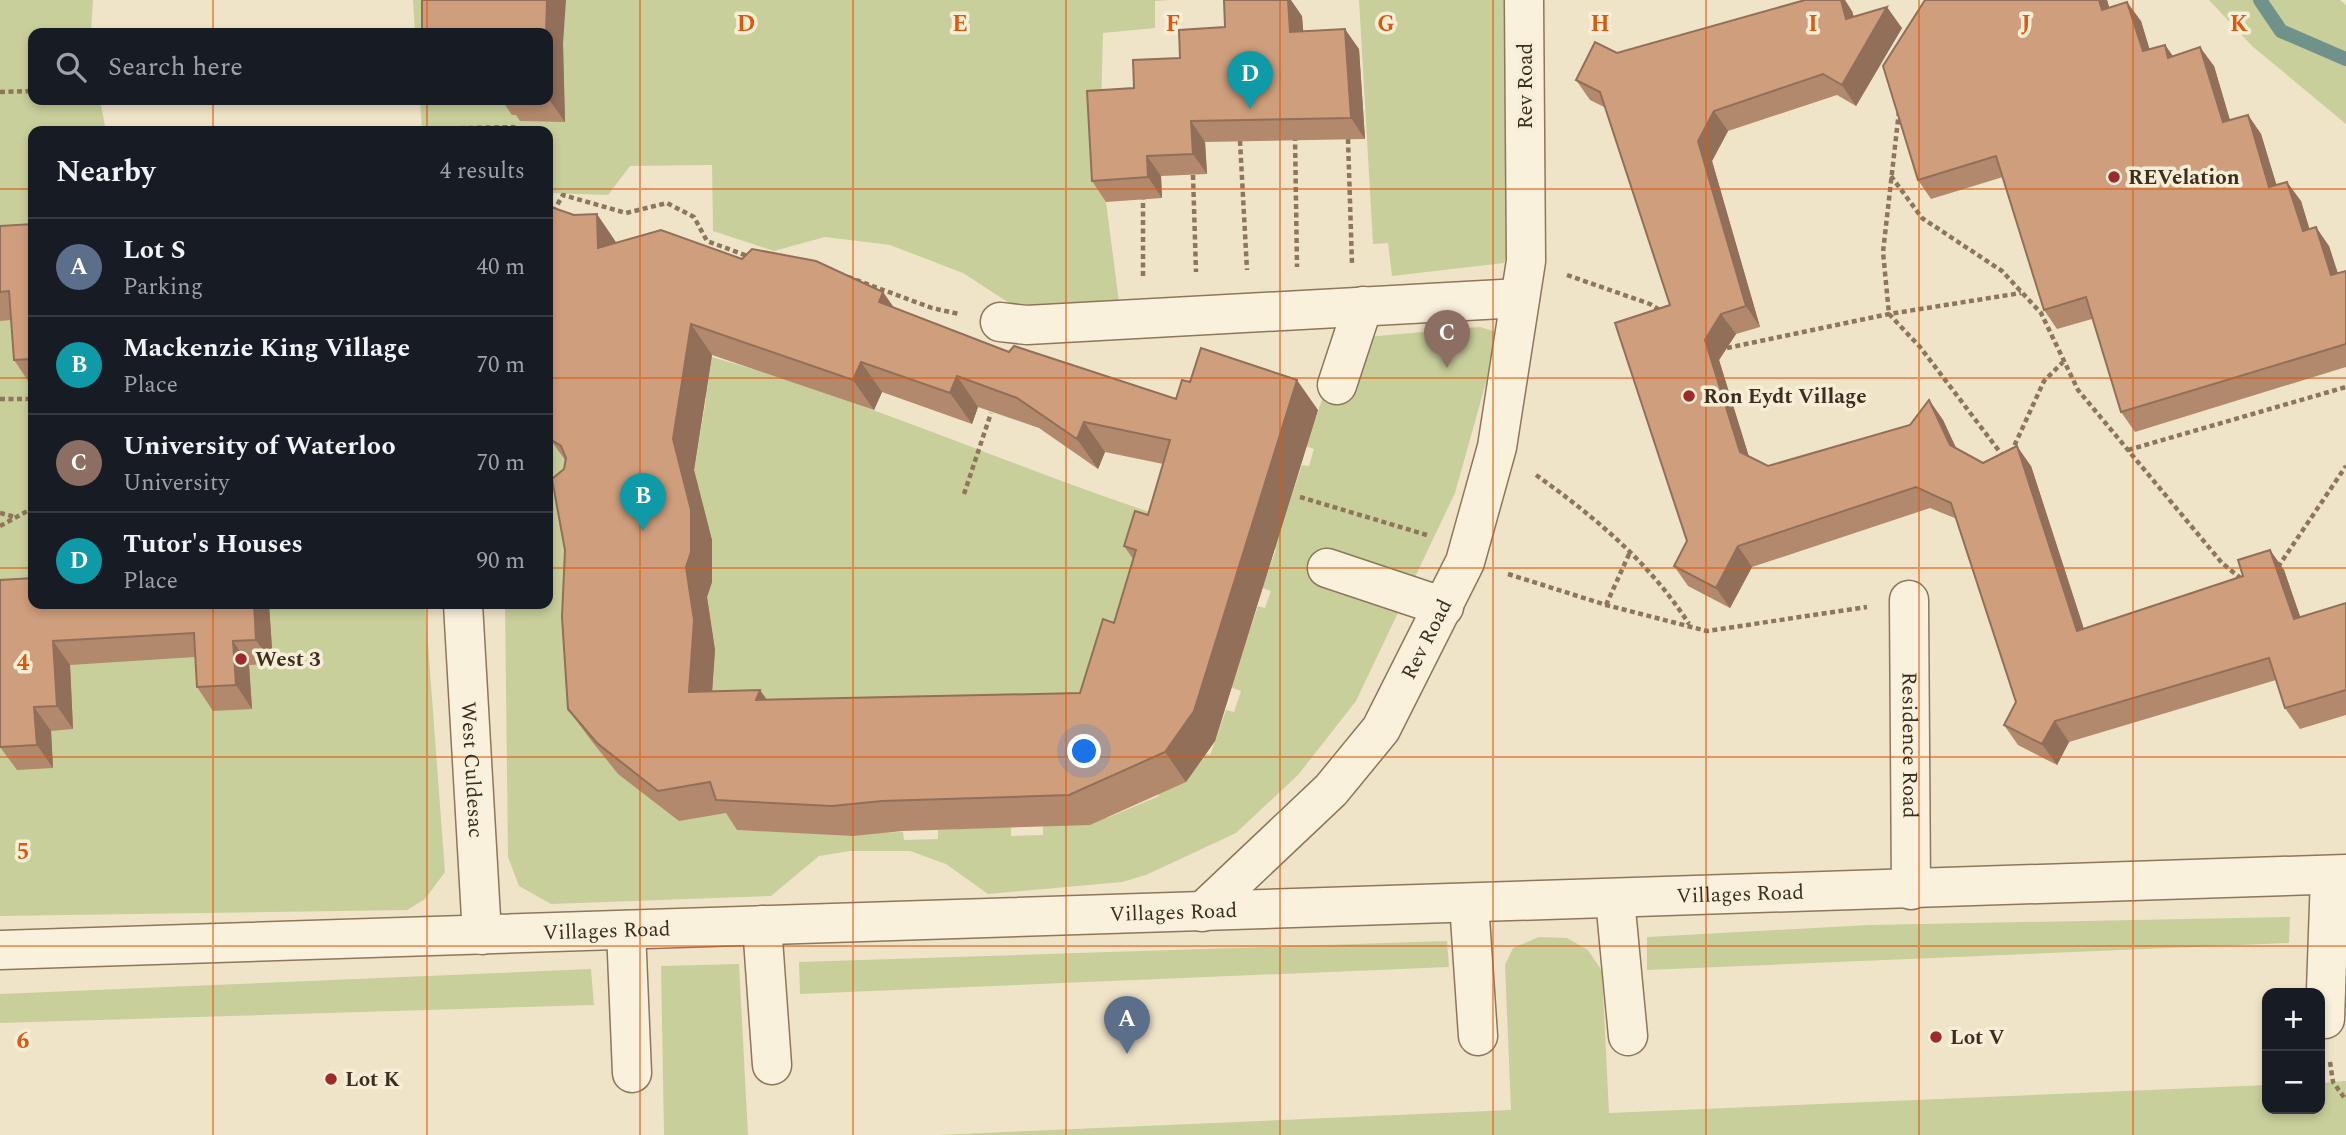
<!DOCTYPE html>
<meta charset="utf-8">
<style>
:root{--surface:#171b24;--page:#20242c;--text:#f1f3f6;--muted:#9ea1a6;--line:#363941;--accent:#1a73e8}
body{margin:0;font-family:Spectral,serif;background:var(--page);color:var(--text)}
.controls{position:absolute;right:21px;bottom:21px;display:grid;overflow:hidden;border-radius:14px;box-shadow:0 4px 10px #0003}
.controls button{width:63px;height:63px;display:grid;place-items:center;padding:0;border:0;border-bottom:2px solid var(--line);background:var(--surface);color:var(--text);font:35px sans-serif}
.you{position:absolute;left:1085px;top:752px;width:24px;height:24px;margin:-18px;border:5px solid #fff;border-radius:50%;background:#1a73e8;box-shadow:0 0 0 10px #1a73e833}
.badge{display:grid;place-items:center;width:46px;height:46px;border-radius:50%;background:var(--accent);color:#fff;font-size:23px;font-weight:700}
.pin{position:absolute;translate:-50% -58px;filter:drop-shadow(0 2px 4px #0008)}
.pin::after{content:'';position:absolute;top:37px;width:24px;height:21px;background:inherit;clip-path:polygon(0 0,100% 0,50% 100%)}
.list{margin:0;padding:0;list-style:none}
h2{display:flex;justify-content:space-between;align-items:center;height:91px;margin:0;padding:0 28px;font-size:30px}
h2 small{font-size:23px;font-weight:400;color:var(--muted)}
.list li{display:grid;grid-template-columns:46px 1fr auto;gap:21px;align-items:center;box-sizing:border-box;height:98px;padding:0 28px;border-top:2px solid var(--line)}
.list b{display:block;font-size:26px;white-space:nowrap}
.list p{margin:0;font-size:23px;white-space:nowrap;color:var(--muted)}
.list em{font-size:23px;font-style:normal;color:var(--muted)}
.icon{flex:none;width:38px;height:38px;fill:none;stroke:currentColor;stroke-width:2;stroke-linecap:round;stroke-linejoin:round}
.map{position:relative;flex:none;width:2346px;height:1135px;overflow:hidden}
.search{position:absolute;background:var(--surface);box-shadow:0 4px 10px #0003;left:28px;top:28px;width:525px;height:77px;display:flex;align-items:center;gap:18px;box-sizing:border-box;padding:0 24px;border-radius:14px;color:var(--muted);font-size:26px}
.panel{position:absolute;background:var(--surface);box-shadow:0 4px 10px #0003;left:28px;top:126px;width:525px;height:483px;border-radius:14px}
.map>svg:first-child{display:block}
</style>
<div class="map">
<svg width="2346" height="1135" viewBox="0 0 2346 1135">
<rect width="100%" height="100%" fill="#f0e4c8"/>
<!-- green -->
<path fill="#c9cf9b" d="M0,0h93l-2,33h-58v67h67l6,31h-73v473h392l20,268 -20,27 -18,11 -407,6z
M413,0h759l-17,1v27l-52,5 -2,78 5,91 13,100 -92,23 -21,-24 -43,-28 -73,-28 -65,-8 -51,14 -61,-20 -1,-66 -82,1 -22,29 -60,-2v-62h-126l-2,-31h128v-67h-133z
M1359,0h149l5,237 -9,26 -112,13 -4,-33 -15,1z
M2209,0h131l6,5v119l-94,-78z
M548,323l18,6 34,422 12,15 20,2 99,44 7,18 87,4 78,-2 1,8 34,-1v-9l73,-4v10l32,-1v-9l57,-20 7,12 52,-22 -6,-15 40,-32 17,6 16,-45 8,2 7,-21 -11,-4 28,-81 7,2 6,-17 -9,-3 14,-39 -8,-3 14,-42 6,2 14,-41 7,1 5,-17 -8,-3 37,-107 137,-12 13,4 4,12 -42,150 -99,208 -58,74 -62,58 -90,42 -24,7 -134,12 -42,-30 -36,-13h-60l-31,5 -48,40 -220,8 -32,-18 -11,-29 -3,-253h43z
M697,353c164,44 318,116 480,168l-61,202 -410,-2 9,-71 -8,-53 5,-15v-42l-18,-70 12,-71z
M2290,917l-1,26 -642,27v-33l222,-12z
M1539,937l28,1 21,12 14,21 7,142 658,-28v24h53v-26l26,-2v54h-1408l573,-25 -6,-145 8,-17z
M1447,941l2,26 -649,27 -1,-32z
M739,964l9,171h-84l-3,-169z
M591,969l3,36 -594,18v-29z"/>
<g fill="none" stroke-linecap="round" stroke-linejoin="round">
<!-- stream -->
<path stroke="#6f938a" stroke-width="14" d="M2260,0l21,31 65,28"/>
<!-- minor casing -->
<g stroke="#8d765c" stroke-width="41">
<g id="minor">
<path d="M1000,322l27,3 493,-27"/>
<path d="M1337,385l26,-79"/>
<path d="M1327,568l117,39"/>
<path id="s1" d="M1909,600l2,290"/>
<path id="s2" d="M463,604l19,331"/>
<path d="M1615,899l13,137"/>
<path d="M1469,903l9,133"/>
<path id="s3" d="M1202,912l129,-122 50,-61 84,-167 32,-115 29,-186 -2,-261"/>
<path d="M762,925l10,140"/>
<path d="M626,930l6,143"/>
<path id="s4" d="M0,950l2346,-76"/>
<path d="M2325,1019l5,-143"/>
</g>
</g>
<!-- path -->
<path stroke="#8d765c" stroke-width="4.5" stroke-dasharray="5 3.5" stroke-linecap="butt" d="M0,92l33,-1
M1899,111l-16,141 6,62 31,33 83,109
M375,130l139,-3 1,4
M1295,136l2,131
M1348,139l4,125
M1240,141l7,129
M1193,175l3,97
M1891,176l31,42 80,53 39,42 37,77 144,173 22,18
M548,216l2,1 13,-22 63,18 41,-10 27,14 13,24 43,16
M1567,275l83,29 13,8
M1143,276v-77
M848,277l84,31 27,6
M1727,348l162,-34 132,-21
M0,399h33
M2128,450l218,-63
M2011,453l33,-72 20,-20
M1536,475c59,42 114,88 153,149
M964,494l27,-81
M1300,497l127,38
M0,513l15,4
M0,526l33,-18
M2278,567l68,-101
M1508,574l98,31 101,26 160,-24
M1606,605l24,-53
M2330,1062l3,20 13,18"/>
<!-- minor -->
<use href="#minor" stroke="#faf1dc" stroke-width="38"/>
</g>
<!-- wall -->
<path fill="#b2896c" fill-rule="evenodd" d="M2107,0l2,8 32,13 8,28 16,-4 8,11 41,10 16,54 18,-5 13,19 15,51 25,16 8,28 20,17 9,27 8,-2v96l-211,65 -14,-20 -29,-93 -35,10 -13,-19 -41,-133 -72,22 -13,-19z
M1852,11l2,6 48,11 -46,78 -19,-11 -109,36 -16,30 48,166 -24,7 -17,26 30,97 19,9 142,-41 19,-25 14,20 13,28 27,15 48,3 53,163 159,-53 27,-26 14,20 16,47 46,-14v112l-46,14 -15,-21 -9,-28 -207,62 -12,23 -39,-20 -14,-20 12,-23 -59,-183 -27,-11 -178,59 -22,41 -42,-22 -14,-20 13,-25 -17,-236 -64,-197 -16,-8 -14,-20 41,-27z
M1302,16l1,15 56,18 6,90 -160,3 2,32 -46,2 1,22 -56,4 -14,-21 42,-93 91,-61z
M548,33l15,11 2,78 -45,-1 -4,-6h-4l-9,-13 -62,3 -4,-5h111z
M33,224v164l-19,-28 -3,-40 -11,1v-95z
M617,243l125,16 141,33 10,15 116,45 167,47 14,-17 128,28 -103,331 -29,41 -96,43 -187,6 -50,5 -116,-6 -11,-17 -47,8 -61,-47 -28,-35 -22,-30 -3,-159 -1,-81 1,-9 -15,-21zM712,355l162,55 8,-18 90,32 6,-17 61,21 59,41 7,-17 58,12 -15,51 -24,31 9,13 -19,64 -34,70 -313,7 -55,-9 3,-41 -8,-53 5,-15v-42l-18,-70z
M33,604h236l4,60 -24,1 3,44 -39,2 -16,-24 -2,-30 -125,8 3,64 -22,2 2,37 -36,2 -17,-23z"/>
<!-- shaded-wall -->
<path fill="#916f58" d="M547,0h19l-3,44 2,78 -17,-24v-65h-2v-15z
M1288,0h3l11,16 3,36 -15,-20z
M1841,0h4l7,11 8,29 -14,-21z
M2099,0h8l9,29 -14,-19z
M2127,2l14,19 15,49 -13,-19z
M1887,7l15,21 -46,78 -14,-21z
M1345,29l14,20 6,90 -14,-21z
M2165,45l13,19 -10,-6z
M2200,47l14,19 22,75 -13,-19z
M1714,111l14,20 -16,30 48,166 -14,-21 -48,-165z
M2248,115l13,19 22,72 -14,-19z
M1191,121l14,21 2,32 -14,-20z
M1147,156l14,20 1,22 -14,-21z
M2287,182l14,19 15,49 -13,-19z
M597,214l21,31 -20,3z
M2316,227l13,19 15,48 -13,-19z
M883,292l21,30 -25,-20z
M1721,314l15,20 -17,26 35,113 -14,-21 -35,-112z
M691,324l21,31 -18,115 18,70v42l-5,15 8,53 -5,72 -21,-30 -3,-125 -13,-128z
M861,362l21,30 -8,18 -21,-30z
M957,376l21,31 -6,17 -22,-31z
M1297,380l21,30 -103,331 -29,41 -21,-30z
M1929,400l14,20 21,45 -14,-20z
M1084,422l21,30 -7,17 -21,-30z
M2017,446l14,20 60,185 -14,-20z
M1738,546l14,21 -22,41 -14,-20z
M2270,550l14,20 24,69 -14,-20z
M254,604h15l4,60 -17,-24z
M53,641l17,24 3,64 -16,-23z
M233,641l16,24 3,44 -16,-24z
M760,690l21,30 -25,-20z
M34,707l17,24 2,37 -16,-23z
M2055,721l14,21 -12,23 -15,-21z"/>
<!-- building -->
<path fill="#cf9f7d" stroke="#916f58" stroke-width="2" fill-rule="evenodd" d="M422,0h125l-1,33h-124z
M1224,0h64l2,32 55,-3 6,89 -160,3 2,33 -46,2 1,21 -56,4 -5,-90 47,-3 -1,-28 47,-2 -1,-28 46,-3z
M1805,0h36l5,19 41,-12 -45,78 -19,-11 -109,37 -16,30 48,165 -25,8 -16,26 35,112 28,14 142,-41 19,-25 21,45 33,18 34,-17 60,185 166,-55 -5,-16 32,-10 24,69 52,-16v87l-61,18 -16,-50 -214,63 -13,23 -38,-19 12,-23 -65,-199 -35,-16 -178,59 -22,42 -42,-22 13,-25 -72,-218 55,-18 -70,-213 -24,-12 19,-38 22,11z
M1925,0h174l3,10 25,-8 16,49 22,-6 3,13 32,-11 23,75 25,-7 21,72 18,-5 16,49 13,-4 15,48 15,-4v73l-225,68 -35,-115 -42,13 -48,-154 -78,24 -35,-114z
M548,206l26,9 23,-1 1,34 63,-18 81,29 10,-10 64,12 67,31 -4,10 130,50 5,-6 162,53 6,-19 8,2 11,-34 96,32 -103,331 -29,41 -96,43 -187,6 -50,5 -116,-6 -6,-18 -52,9 -61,-48 -29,-34 -6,-92 3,-67 -13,-71 12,-10 2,-11 -5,-12 -11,-7 -2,-58zM691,324l162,56 8,-18 89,31 7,-17 60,22 60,41 7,-17 86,18 -22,75 -13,-4 -11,35 12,4 -22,73 -11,-4 -23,74 -324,7 4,-10 -71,2 5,-72 -8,-53 5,-15v-42l-18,-71z
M33,224v135l-19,1 -5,-69 -9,1v-66z
M33,578v26h221l2,36 -23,1 3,44 -39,2 -3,-54 -141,8 4,65 -23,1 3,38 -37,2v-167z"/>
<!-- grid -->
<path fill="none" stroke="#df570d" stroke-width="2" stroke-opacity="0.55" d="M213,0v33M427,0v33M640,0v1135M853,0v1135M1066,0v1135M1280,0v1135M1493,0v1135M1706,0v1135M1919,0v1135M2133,0v1135M213,100v31M427,100v31M0,189h33M548,189h1798M0,378h33M548,378h1798M0,568h33M548,568h1798M213,604v531M427,604v531M0,757h2346M0,946h2346"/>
<!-- markers -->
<g fill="#9e2a2b" stroke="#f7eed8" stroke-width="2.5">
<circle cx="2114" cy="177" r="7"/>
<circle cx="1689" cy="396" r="7"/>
<circle cx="241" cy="659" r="7"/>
<circle cx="1936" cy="1037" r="7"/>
<circle cx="331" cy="1079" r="7"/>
</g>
<g text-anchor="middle" stroke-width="7" stroke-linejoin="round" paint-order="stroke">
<!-- street labels -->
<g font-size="21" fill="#3d2e20" stroke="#f7eed8">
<text transform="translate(1525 86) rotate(-90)" y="7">Rev Road</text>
<text dy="7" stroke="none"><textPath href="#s3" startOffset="357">Rev Road</textPath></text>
<text dy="7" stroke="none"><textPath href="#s1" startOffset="145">Residence Road</textPath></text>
<text dy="7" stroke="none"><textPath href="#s2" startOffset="166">West Culdesac</textPath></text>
<text dy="7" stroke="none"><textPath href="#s4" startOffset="1741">Villages Road</textPath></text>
<text dy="7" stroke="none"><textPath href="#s4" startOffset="1174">Villages Road</textPath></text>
<text dy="7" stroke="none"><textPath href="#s4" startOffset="607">Villages Road</textPath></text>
</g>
<!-- poi labels -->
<g font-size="21" font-weight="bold" fill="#3d2e20" stroke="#f7eed8" text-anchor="start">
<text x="2128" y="184">REVelation</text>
<text x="1703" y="403">Ron Eydt Village</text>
<text x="255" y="666">West 3</text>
<text x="1950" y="1044">Lot V</text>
<text x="345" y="1086">Lot K</text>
</g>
</g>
<g font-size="23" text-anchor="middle" font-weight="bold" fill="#df570d" stroke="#f7eed8" stroke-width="7" stroke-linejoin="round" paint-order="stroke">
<text x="746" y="31">D</text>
<text x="960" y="31">E</text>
<text x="1173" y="31">F</text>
<text x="1386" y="31">G</text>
<text x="1600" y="31">H</text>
<text x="1813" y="31">I</text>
<text x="2026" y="31">J</text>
<text x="2239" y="31">K</text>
<text x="23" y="670">4</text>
<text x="23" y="859">5</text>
<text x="23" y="1048">6</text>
</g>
</svg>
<div class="controls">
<button>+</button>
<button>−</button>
</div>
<div class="you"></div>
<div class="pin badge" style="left:1127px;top:1054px;background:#5c6f8a">A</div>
<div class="pin badge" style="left:643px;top:531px;background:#0f9aa8">B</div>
<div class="pin badge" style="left:1447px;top:368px;background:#8d6e63">C</div>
<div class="pin badge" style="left:1250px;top:109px;background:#0f9aa8">D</div>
<div class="search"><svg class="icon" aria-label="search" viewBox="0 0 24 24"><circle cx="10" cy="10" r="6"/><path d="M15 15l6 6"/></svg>Search here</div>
<section class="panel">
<h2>Nearby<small>4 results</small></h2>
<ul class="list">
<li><span class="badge" style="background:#5c6f8a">A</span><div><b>Lot S</b><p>Parking</p></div><em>40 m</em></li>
<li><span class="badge" style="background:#0f9aa8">B</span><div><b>Mackenzie King Village</b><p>Place</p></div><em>70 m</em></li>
<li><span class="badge" style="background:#8d6e63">C</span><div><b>University of Waterloo</b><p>University</p></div><em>70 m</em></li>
<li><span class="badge" style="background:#0f9aa8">D</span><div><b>Tutor's Houses</b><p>Place</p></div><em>90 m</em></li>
</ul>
</section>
</div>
